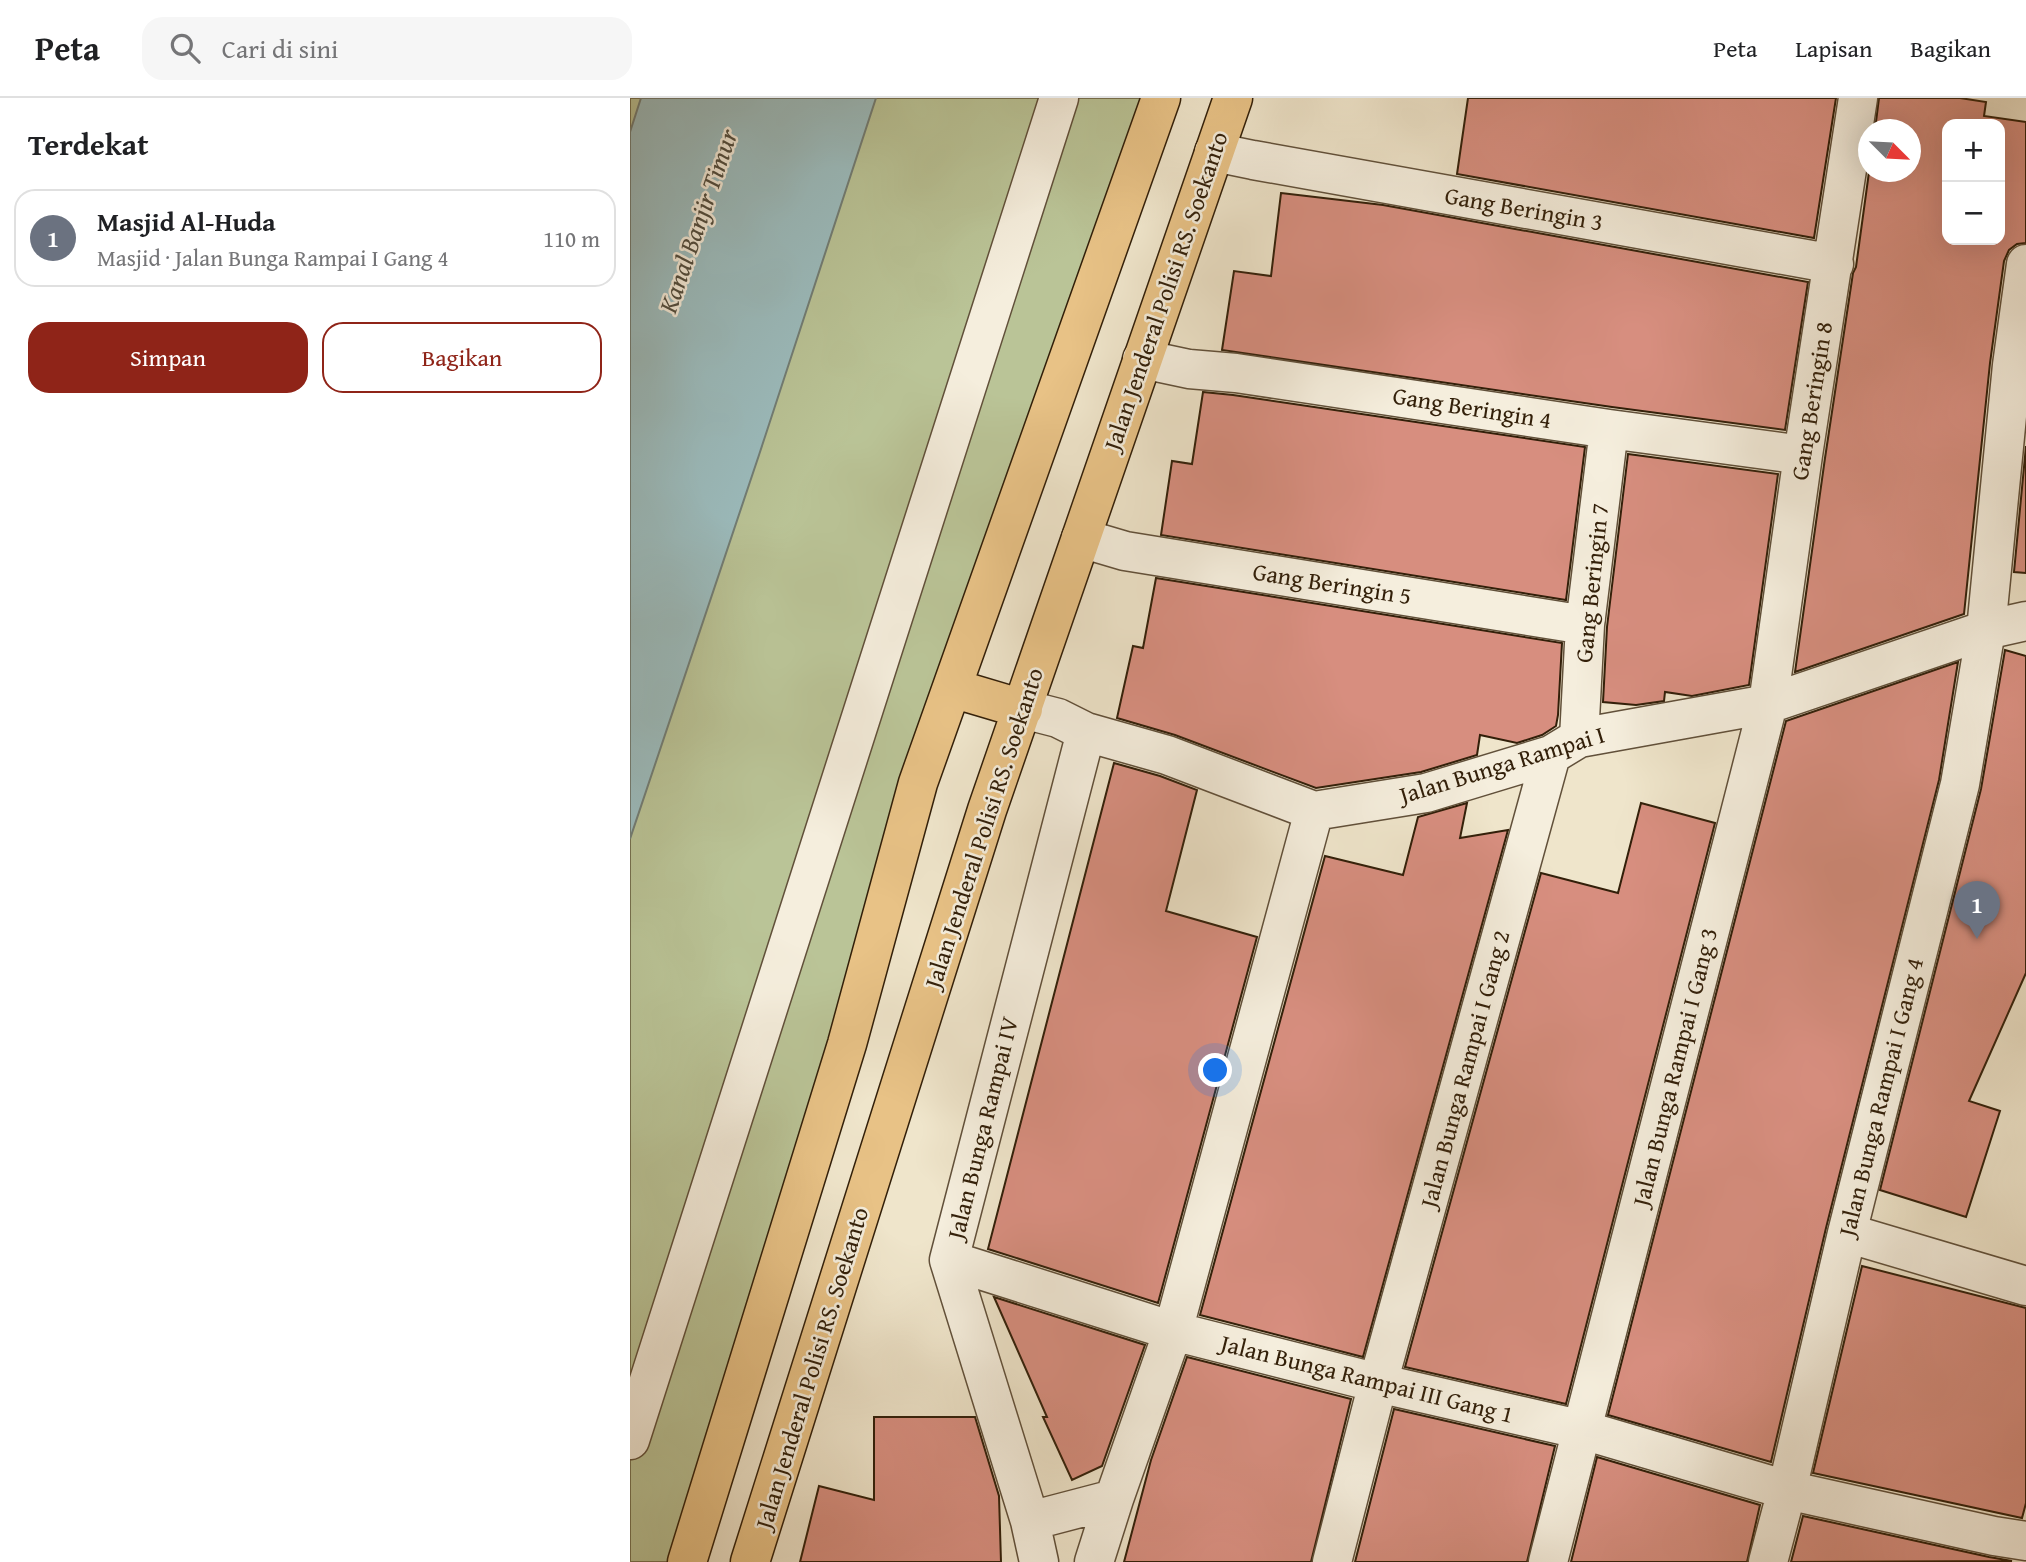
<!DOCTYPE html>
<html lang="id">
<meta charset="utf-8">
<style>
:root{--surface:#fff;--page:#f6f6f6;--text:#202124;--muted:#757577;--line:#e0e0e0;--accent:#8f2418}
body{margin:0;font-family:"Gentium Book Plus",serif;background:var(--page);color:var(--text)}
.controls{position:absolute;right:21px;top:21px;display:grid;overflow:hidden;border-radius:14px;box-shadow:0 7px 28px #0002}
.controls button{width:63px;height:63px;display:grid;place-items:center;padding:0;border:0;border-bottom:2px solid var(--line);background:var(--surface);color:var(--text);font:35px sans-serif}
.compass{position:absolute;left:1228px;top:21px;width:63px;height:63px;border-radius:50%;background:var(--surface);box-shadow:0 7px 28px #0002;rotate:114deg}
.you{position:absolute;left:586px;top:973px;width:24px;height:24px;margin:-18px;border:5px solid #fff;border-radius:50%;background:#1a73e8;box-shadow:0 0 0 10px #1a73e833}
.badge{display:grid;place-items:center;width:46px;height:46px;border-radius:50%;background:var(--accent);color:#fff;font-size:23px;font-weight:700}
.pin{position:absolute;translate:-50% -58px;filter:drop-shadow(0 2px 4px #0008)}
.pin::after{content:'';position:absolute;top:37px;width:24px;height:21px;background:inherit;clip-path:polygon(0 0,100% 0,50% 100%)}
.list{margin:0;padding:0;list-style:none}
h2{display:flex;justify-content:space-between;align-items:center;height:91px;margin:0;padding:0 28px;font-size:30px}
h2 small{font-size:23px;font-weight:400;color:var(--muted)}
.list li{display:grid;grid-template-columns:46px 1fr auto;gap:21px;align-items:center;box-sizing:border-box;height:98px;margin:0 14px 14px;padding:0 14px;border:2px solid var(--line);border-radius:21px}
.list b{display:block;font-size:26px;white-space:nowrap}
.list p{margin:0;font-size:23px;white-space:nowrap;color:var(--muted)}
.list em{font-size:23px;font-style:normal;color:var(--muted)}
.actions{display:flex;gap:14px;padding:21px 28px}
.actions a{flex:1;padding:16px 0;border:2px solid var(--accent);border-radius:21px;text-align:center;font-size:24px;color:var(--accent)}
.actions .main{background:var(--accent);color:#fff}
.icon{flex:none;width:38px;height:38px;fill:none;stroke:currentColor;stroke-width:2;stroke-linecap:round;stroke-linejoin:round}
.map{position:relative;flex:none;width:1396px;height:1464px;overflow:hidden}
header{display:flex;align-items:center;gap:42px;box-sizing:border-box;height:98px;padding:0 35px;background:var(--surface);border-bottom:2px solid var(--line)}
header strong{font-size:33px}
nav{display:flex;gap:38px;margin-inline-start:auto;font-size:24px}
.search{width:490px;height:63px;background:var(--page);display:flex;align-items:center;gap:18px;box-sizing:border-box;padding:0 24px;border-radius:21px;color:var(--muted);font-size:26px}
main{display:flex}
aside{flex:1;background:var(--surface)}
.map>svg:first-child{display:block}
</style>
<header>
<strong>Peta</strong>
<div class="search"><svg class="icon" aria-label="search" viewBox="0 0 24 24"><circle cx="10" cy="10" r="6"/><path d="M15 15l6 6"/></svg>Cari di sini</div>
<nav><a>Peta</a><a>Lapisan</a><a>Bagikan</a></nav>
</header>
<main>
<aside>
<h2>Terdekat<small></small></h2>
<ul class="list">
<li><span class="badge" style="background:#6b7280">1</span><div><b>Masjid Al-Huda</b><p>Masjid · Jalan Bunga Rampai I Gang 4</p></div><em>110 m</em></li>
</ul>
<div class="actions"><a class="main">Simpan</a><a>Bagikan</a></div>
</aside>
<div class="map">
<svg width="1396" height="1464" viewBox="0 0 1396 1464">
<rect width="100%" height="100%" fill="#efe5cb"/>
<filter id="stains"><feTurbulence type="fractalNoise" baseFrequency=".00286" numOctaves="4"/><feColorMatrix values="0 0 0 0 .2 0 0 0 0 .09 0 0 0 0 .02 0 0 0 .5 -.17"/></filter>
<radialGradient id="worn" r=".72"><stop offset=".6" stop-color="#630" stop-opacity="0"/><stop offset="1" stop-color="#630" stop-opacity=".3"/></radialGradient>
<!-- green -->
<path fill="#bac497" stroke="#767250" stroke-width="2" d="M0,0h531l-243,685 -231,779h-57z"/>
<!-- water -->
<path fill="#9cbdbf" stroke="#727e76" stroke-width="2" d="M11,0h235l-117,357 -129,384v-707z"/>
<!-- building -->
<path fill="#d78e7f" stroke="#321f09" stroke-width="2" fill-rule="evenodd" d="M838,0h368l-22,140 -357,-64z
M1249,0h81l26,4 -2,14 42,6v121l-9,1 -8,6 -5,11 -14,102 -26,251 -169,58 30,-214 28,-185 3,-6 13,-95h41v-42h-35zM1317,26h53v116h-53z
M651,95l102,12 425,77 -23,148 -173,-23 -390,-57 12,-79 37,5z
M573,294l30,3 352,52 -19,153 -405,-65 11,-74 20,3z
M1396,348v127l-12,-1z
M998,356l150,20 -29,211 -57,11 -27,-4 -1,9 -28,4 -33,-3 4,-75z
M526,480l406,65 -4,72 -2,11 -14,9 -25,8 -37,-8 -3,20 -56,17 -105,16 -141,-53 -58,-17 16,-72 10,2z
M1375,552l21,6v317l-57,128 31,10 -34,106 -86,-27 101,-401z
M1328,564l-19,118 -113,448 -55,234 -163,-47 178,-694z
M484,665l46,13 37,14 -31,121 91,26 -99,366 -170,-54z
M837,705l-7,35 48,-8 -145,527 -163,-42 125,-459 78,19 15,-58z
M1011,705l74,20 -149,581 -161,-37 136,-494 77,20z
M1232,1168l164,42v195l-4,15 -209,-45z
M364,1199l151,48 -43,121 -30,14 -29,-63h4z
M557,1259l164,42 -40,163h-187l27,-102z
M764,1311l161,37 -28,116h-172z
M244,1319h101l24,79 2,66h-201l19,-76 55,14z
M967,1359l163,48 -13,57h-176z
M1173,1418l186,41 23,4 -221,1z"/>
<g fill="none" stroke-linecap="round" stroke-linejoin="round">
<!-- street casing -->
<g stroke="#61503a" stroke-width="41">
<path id="street" d="M584,54l39,8 581,104
M512,261l47,10 47,4 373,56 194,26
M451,440l44,13 460,74
M393,611l35,9 28,14 81,23 147,56 112,-18 125,-38 28,-17 189,-34 218,-74 40,-9
M949,640l6,-113 24,-196
M1217,1135l179,53
M319,1162l224,71 205,52 205,47 204,60 207,46 32,5
M0,1342l429,-1342
M400,1423l84,-22
M409,1464l-9,-41 -81,-261 137,-528
M464,1464l20,-63 59,-168 141,-520
M702,1464l46,-179 173,-628
M918,1464l220,-858 35,-249 55,-357
M1138,1464l19,-72 60,-257 113,-449 26,-154 26,-265 14,-101"/>
</g>
<!-- primary casing -->
<g stroke="#321f09" stroke-width="41">
<path id="primary" d="M322,590l71,21
M57,1464l160,-518 71,-261 243,-685
M120,1464l237,-752 246,-712"/>
</g>
<!-- street -->
<use href="#street" stroke="#f5eedd" stroke-width="38"/>
<!-- primary -->
<use href="#primary" stroke="#e8c286" stroke-width="38"/>
</g>
<g text-anchor="middle" stroke-width="5" stroke-linejoin="round" paint-order="stroke">
<!-- street labels -->
<g font-size="24" fill="#321f09" stroke="#f5eedd">
<text transform="translate(894 111) rotate(10)" y="8">Gang Beringin 3</text>
<text transform="translate(536 193) rotate(-71)" y="8">Jalan Jenderal Polisi RS. Soekanto</text>
<text transform="translate(1182 303) rotate(-81)" y="8">Gang Beringin 8</text>
<text transform="translate(842 310) rotate(9)" y="8">Gang Beringin 4</text>
<text transform="translate(962 485) rotate(-84)" y="8">Gang Beringin 7</text>
<text transform="translate(702 486) rotate(9)" y="8">Gang Beringin 5</text>
<text transform="translate(872 667) rotate(-17)" y="8">Jalan Bunga Rampai I</text>
<text transform="translate(354 730) rotate(-72)" y="8">Jalan Jenderal Polisi RS. Soekanto</text>
<text transform="translate(1045 969) rotate(-76)" y="8">Jalan Bunga Rampai I Gang 3</text>
<text transform="translate(835 971) rotate(-75)" y="8">Jalan Bunga Rampai I Gang 2</text>
<text transform="translate(1251 999) rotate(-76)" y="8">Jalan Bunga Rampai I Gang 4</text>
<text transform="translate(353 1030) rotate(-76)" y="8">Jalan Bunga Rampai IV</text>
<text transform="translate(182 1270) rotate(-73)" y="8">Jalan Jenderal Polisi RS. Soekanto</text>
<text transform="translate(737 1281) rotate(14)" y="8">Jalan Bunga Rampai III Gang 1</text>
</g>
<!-- water labels -->
<g font-size="26" font-style="italic" fill="#524e40" stroke="#f5eedd">
<text transform="translate(68 123) rotate(-71)" y="9">Kanal Banjir Timur</text>
</g>
</g>
<rect width="100%" height="100%" filter="url(#stains)"/>
<rect width="100%" height="100%" fill="url(#worn)"/>
</svg>
<div class="controls">
<button>+</button>
<button>−</button>
</div>
<svg class="compass" viewBox="-18 -18 36 36"><path d="M0-13l5 13h-10z" fill="#e53935"/><path d="M0 13l5-13h-10z" fill="#757577"/></svg>
<div class="you"></div>
<div class="pin badge" style="left:1347px;top:841px;background:#6b7280">1</div>
</div>
</main>
